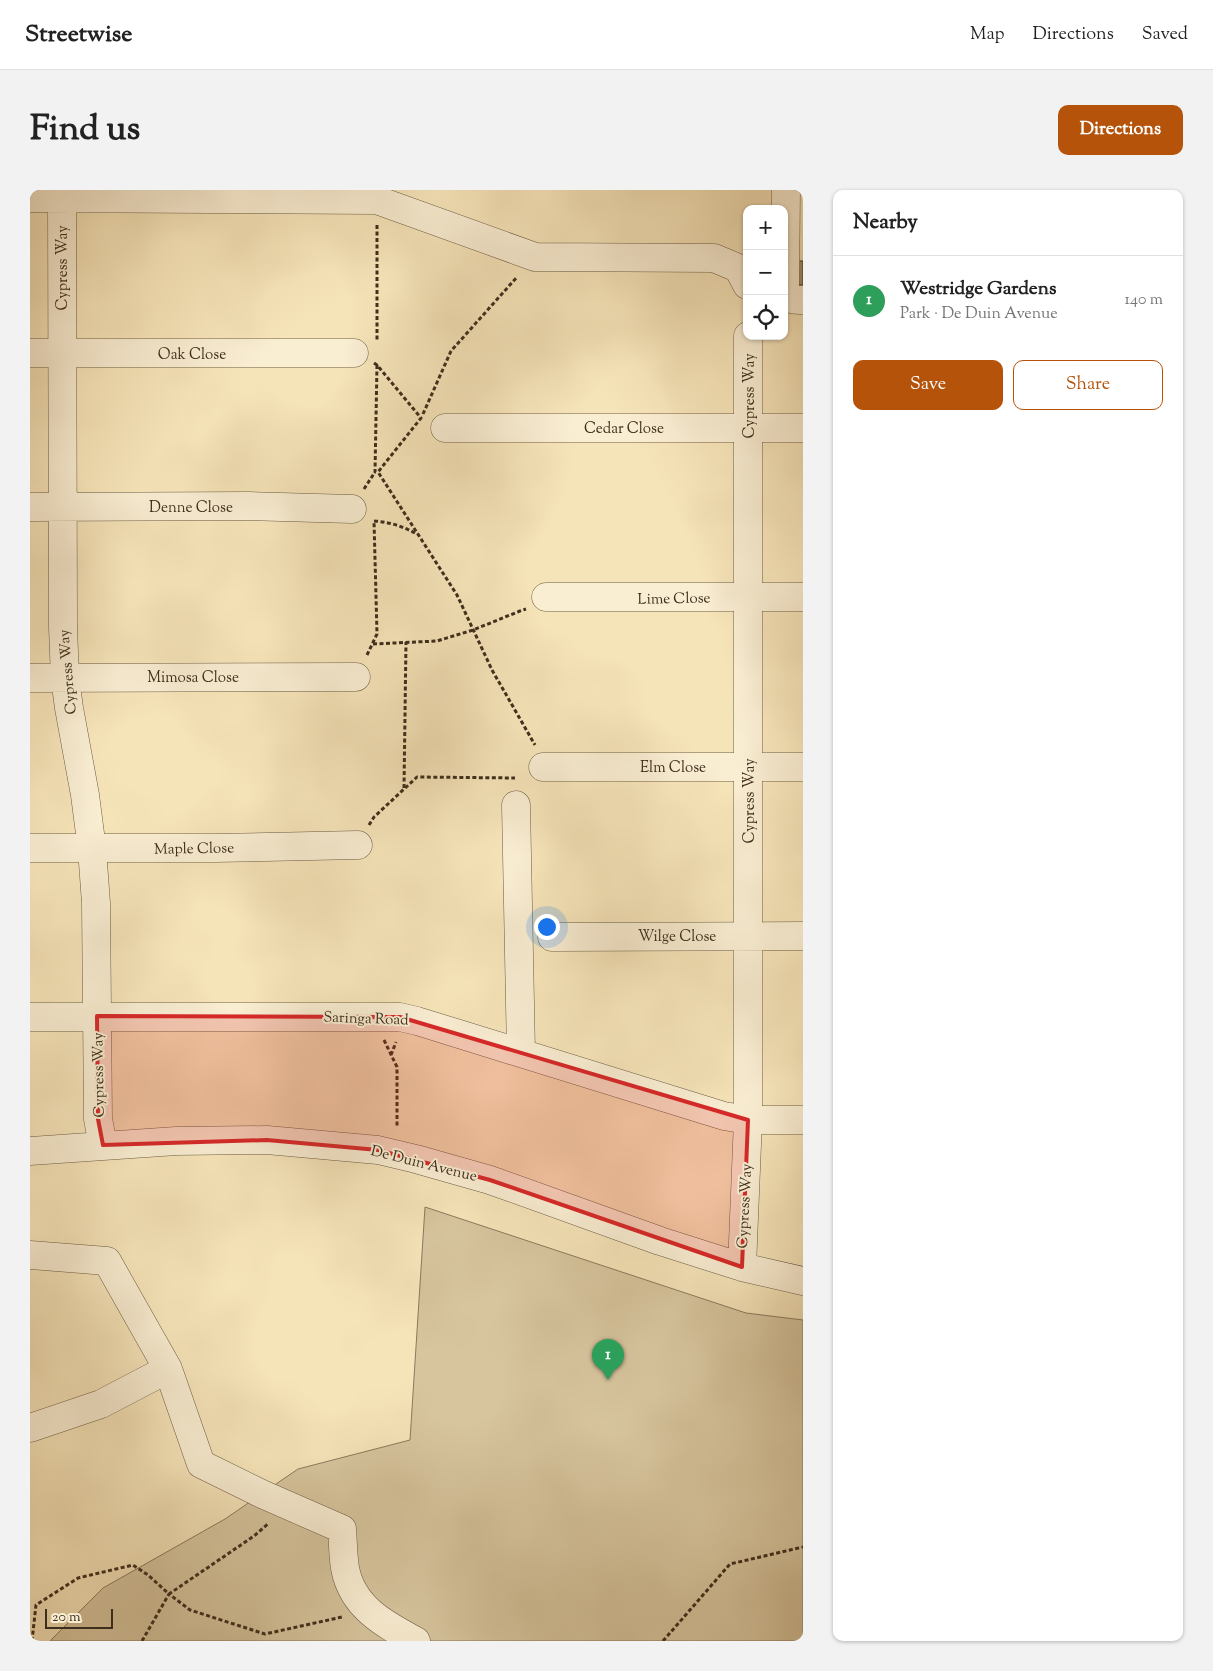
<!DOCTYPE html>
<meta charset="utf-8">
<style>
:root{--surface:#fff;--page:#f2f2f2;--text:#222;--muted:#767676;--line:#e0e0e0;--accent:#b45309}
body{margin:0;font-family:"Sorts Mill Goudy",serif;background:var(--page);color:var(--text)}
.controls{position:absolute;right:15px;top:15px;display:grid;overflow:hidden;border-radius:10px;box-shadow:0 1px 4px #0004}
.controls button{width:45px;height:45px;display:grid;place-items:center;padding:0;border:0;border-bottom:1px solid var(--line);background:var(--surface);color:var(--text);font:25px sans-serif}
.scale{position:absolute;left:15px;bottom:12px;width:68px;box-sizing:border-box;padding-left:5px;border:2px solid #3e2e1d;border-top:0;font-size:14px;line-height:18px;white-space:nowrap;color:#3e2e1d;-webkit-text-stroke:4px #f9edd2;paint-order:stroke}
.you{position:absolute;left:516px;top:736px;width:18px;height:18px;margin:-12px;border:4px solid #fff;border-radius:50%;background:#1a73e8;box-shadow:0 0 0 8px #1a73e833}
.badge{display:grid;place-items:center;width:32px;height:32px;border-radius:50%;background:var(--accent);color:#fff;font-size:16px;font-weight:700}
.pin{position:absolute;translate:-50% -41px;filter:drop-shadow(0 1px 2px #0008)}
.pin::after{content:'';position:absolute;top:26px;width:18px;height:15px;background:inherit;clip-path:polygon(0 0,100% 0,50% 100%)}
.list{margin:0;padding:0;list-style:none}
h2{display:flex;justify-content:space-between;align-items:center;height:65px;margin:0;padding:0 20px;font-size:21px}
h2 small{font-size:16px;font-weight:400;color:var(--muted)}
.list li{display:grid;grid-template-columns:32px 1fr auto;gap:15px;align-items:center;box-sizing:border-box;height:90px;padding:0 20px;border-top:1px solid var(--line)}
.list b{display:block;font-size:19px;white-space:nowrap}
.list p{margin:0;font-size:16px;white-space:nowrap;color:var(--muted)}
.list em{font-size:16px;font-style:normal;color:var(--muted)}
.actions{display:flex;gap:10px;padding:15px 20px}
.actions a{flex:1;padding:11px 0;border:1px solid var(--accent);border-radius:10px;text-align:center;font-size:18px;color:var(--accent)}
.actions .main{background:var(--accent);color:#fff}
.icon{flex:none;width:28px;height:28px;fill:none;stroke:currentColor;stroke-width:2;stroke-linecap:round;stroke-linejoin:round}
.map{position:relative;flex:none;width:773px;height:1451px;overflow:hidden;border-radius:10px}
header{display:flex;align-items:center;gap:30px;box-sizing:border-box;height:70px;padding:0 25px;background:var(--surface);border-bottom:1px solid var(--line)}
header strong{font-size:24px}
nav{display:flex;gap:28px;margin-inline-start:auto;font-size:18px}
.intro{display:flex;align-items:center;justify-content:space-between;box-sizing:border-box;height:120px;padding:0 30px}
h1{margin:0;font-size:35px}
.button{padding:12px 22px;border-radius:10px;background:var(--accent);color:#fff;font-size:18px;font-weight:700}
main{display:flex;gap:30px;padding:0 30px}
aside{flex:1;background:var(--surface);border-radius:10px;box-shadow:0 1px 4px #0004}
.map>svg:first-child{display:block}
</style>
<header>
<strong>Streetwise</strong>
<nav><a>Map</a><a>Directions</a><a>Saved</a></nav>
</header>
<div class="intro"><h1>Find us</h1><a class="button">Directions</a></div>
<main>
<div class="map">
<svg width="773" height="1451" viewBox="0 0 773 1451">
<rect width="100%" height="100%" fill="#f6e4b9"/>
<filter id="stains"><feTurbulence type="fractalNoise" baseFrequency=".004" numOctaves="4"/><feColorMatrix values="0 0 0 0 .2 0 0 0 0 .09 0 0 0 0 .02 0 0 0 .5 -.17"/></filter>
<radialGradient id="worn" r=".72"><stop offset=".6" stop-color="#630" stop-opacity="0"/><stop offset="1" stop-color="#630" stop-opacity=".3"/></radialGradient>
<!-- green -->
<path fill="#d7c59e" stroke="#8a7a5e" d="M395,1017l321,106 57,7v321h-753l53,-53 122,-69 73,-50 112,-29z"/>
<!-- building -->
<path fill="#9e8d6e" stroke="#3e2e1d" d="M768,71h5v24h-5z"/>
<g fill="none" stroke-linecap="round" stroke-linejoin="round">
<!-- minor casing -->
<g stroke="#6c5c44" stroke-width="29">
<path id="minor" d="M756,0l-1,102c4,9 9,8 18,8
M0,8l347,2 158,57 179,1 24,10 9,17
M32,8l1,429 2,51 4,30 16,87 7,54 4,54 2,216 5,26
M0,163h324
M415,238h358
M0,317l219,-1 103,3
M516,407h257
M0,488l326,-1
M513,577h260
M486,615l5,248
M0,658h185l143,-3
M522,747l251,-1
M0,827h370l17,4 307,95 24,4h55
M0,961l146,-10 91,-1 111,10 38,9 74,21 170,61 82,26 61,14
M0,1065l77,6 61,108 -67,35 -71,24
M712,1077l6,-147v-784
M138,1179l33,95 61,30 80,35c1,13 1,27 3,39 7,39 39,56 71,73"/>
</g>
<!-- path -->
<path stroke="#3e2e1d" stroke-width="3" stroke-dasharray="4 2.5" stroke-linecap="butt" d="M347,35v117
M344,173l3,2 44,53 -43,54 79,123 35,75 43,75
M347,175l-2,107h3
M393,224l28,-63 66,-74
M334,299l11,-17
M344,331c15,1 28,5 41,12
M343,454l64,-3 36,-11 47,-19 6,-2
M337,465l10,-21 -3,-113
M374,598l2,-146
M339,635l5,-8 43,-40 98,1
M354,850l13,27v61
M361,865l5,-13
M2,1451l4,-36 42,-27 55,-13 15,10 21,19 85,-58 15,-13
M112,1451l27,-47 21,16 75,24 77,-17
M633,1451l67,-77 73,-17"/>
<!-- minor -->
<use href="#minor" stroke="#f9edd2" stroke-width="28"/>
</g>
<!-- marked area -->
<path fill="#d62828" fill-opacity="0.2" stroke="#d62828" stroke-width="4" stroke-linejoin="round" d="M67,826l303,1 348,103 -6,147 -252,-87 -112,-30 -111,-10 -164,5 -5,-26z"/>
<g text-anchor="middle" stroke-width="4" stroke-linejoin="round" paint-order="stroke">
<!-- street labels -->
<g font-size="15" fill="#3e2e1d" stroke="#f9edd2">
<text transform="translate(32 78) rotate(-90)" y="5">Cypress Way</text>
<text x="162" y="169">Oak Close</text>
<text transform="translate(719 206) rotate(-90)" y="5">Cypress Way</text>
<text x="594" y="243">Cedar Close</text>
<text x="161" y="322">Denne Close</text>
<text transform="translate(644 408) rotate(-1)" y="5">Lime Close</text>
<text transform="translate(37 482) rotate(-95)" y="5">Cypress Way</text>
<text x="163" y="492">Mimosa Close</text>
<text x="643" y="582">Elm Close</text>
<text transform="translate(719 611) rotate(-90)" y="5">Cypress Way</text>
<text transform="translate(164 658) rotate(-1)" y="5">Maple Close</text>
<text x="647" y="751">Wilge Close</text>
<text transform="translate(336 828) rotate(2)" y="5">Saringa Road</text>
<text transform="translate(68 885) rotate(-91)" y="5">Cypress Way</text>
<text transform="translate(394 973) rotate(14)" y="5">De Duin Avenue</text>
<text transform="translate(714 1016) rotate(-87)" y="5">Cypress Way</text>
</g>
</g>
<rect width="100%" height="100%" filter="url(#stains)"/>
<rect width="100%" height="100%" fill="url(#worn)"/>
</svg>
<div class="controls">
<button>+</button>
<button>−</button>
<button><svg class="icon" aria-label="locate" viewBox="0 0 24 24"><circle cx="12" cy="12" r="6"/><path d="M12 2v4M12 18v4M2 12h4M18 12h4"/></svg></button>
</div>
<div class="scale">20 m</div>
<div class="you"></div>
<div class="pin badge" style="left:578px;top:1190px;background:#2e9e5b">1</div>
</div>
<aside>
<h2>Nearby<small></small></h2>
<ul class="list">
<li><span class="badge" style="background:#2e9e5b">1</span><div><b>Westridge Gardens</b><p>Park · De Duin Avenue</p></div><em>140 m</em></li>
</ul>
<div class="actions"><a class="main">Save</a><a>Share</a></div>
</aside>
</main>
